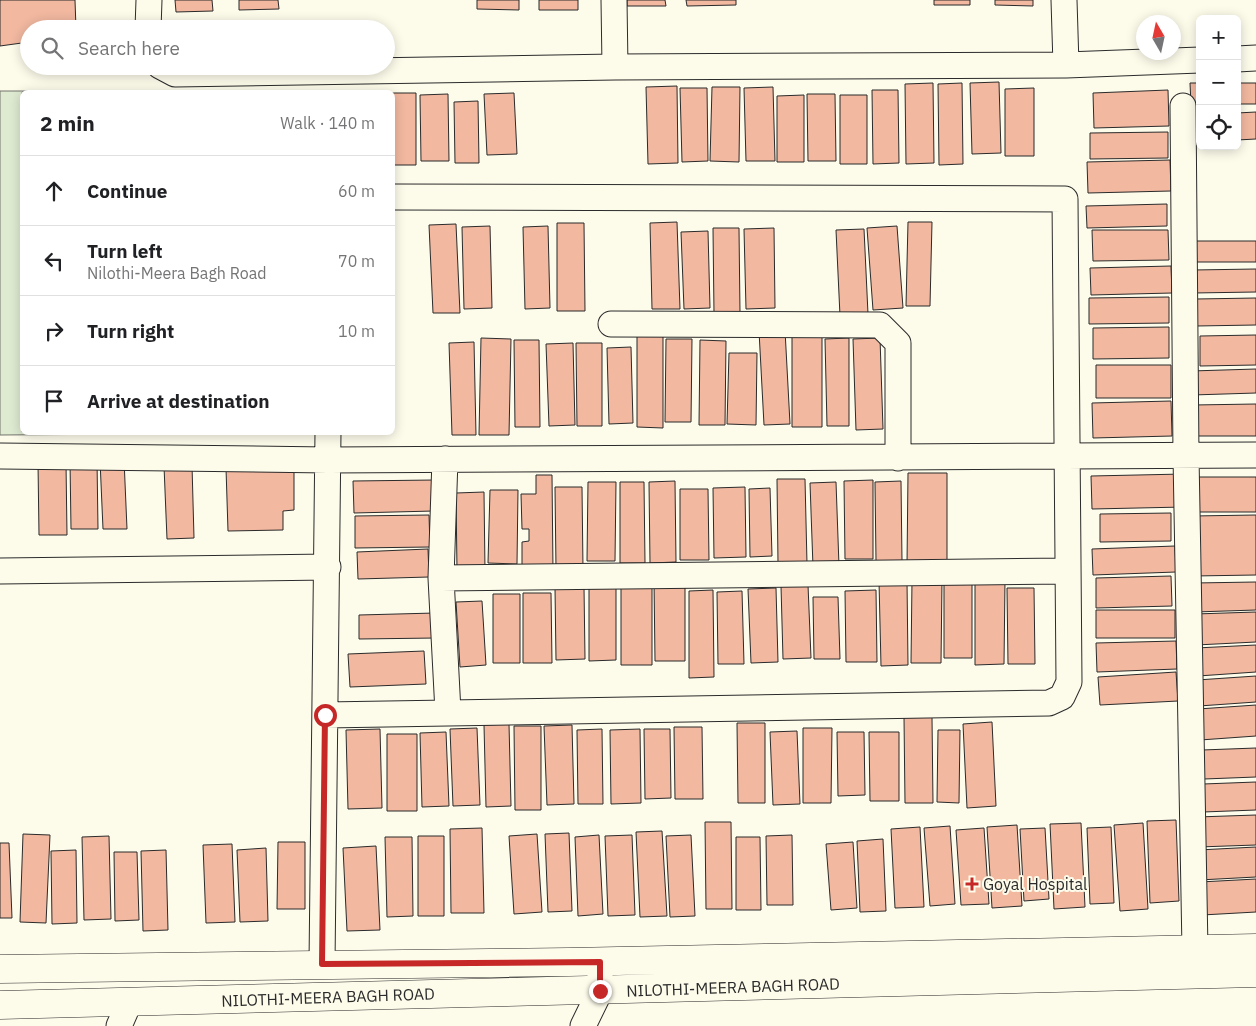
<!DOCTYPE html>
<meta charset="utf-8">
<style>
:root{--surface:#fff;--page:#f6f6f6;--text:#202124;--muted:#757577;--line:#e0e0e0}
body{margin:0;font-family:"IBM Plex Sans",sans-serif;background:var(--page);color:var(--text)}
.controls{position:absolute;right:15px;top:15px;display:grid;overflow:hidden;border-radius:8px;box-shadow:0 2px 12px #0003}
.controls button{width:45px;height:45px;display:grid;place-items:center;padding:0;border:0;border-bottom:1px solid var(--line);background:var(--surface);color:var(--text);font:25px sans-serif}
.compass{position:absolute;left:1136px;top:15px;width:45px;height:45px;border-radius:50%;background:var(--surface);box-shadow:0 2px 12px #0003;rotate:351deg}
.stop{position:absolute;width:15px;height:15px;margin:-11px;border:4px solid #c62828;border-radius:50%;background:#fff}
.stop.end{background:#c62828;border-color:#fff;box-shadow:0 1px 5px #0008}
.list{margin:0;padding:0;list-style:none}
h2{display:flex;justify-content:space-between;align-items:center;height:65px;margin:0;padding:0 20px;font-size:21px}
h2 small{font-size:16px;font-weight:400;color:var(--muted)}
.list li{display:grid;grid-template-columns:32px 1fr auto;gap:15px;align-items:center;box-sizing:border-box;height:70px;padding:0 20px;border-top:1px solid var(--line)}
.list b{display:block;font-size:19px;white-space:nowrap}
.list p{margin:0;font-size:16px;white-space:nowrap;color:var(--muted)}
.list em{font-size:16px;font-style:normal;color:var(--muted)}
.icon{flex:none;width:28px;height:28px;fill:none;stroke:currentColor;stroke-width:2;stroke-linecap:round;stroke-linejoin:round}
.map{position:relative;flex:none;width:1256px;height:1026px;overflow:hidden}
.search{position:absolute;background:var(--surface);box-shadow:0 2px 12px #0003;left:20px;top:20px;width:375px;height:55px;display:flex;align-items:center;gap:12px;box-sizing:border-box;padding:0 18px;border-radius:28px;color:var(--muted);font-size:19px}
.panel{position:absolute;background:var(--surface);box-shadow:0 2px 12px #0003;left:20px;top:90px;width:375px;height:345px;border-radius:8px}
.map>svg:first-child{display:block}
</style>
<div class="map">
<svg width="1256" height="1026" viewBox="0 0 1256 1026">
<rect width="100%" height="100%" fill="#fdfbea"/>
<!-- green -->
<path fill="#deebd1" stroke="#74746e" d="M0,91h132v1h-110v340l115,2 -137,1z"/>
<!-- building -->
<path fill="#f2b8a0" stroke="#2b2b2b" d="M0,0h75l1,29h-47v13l-29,4z
M175,0h37l1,11 -37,1z
M239,0h39l1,9 -40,1z
M477,0h42v10l-42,-1z
M539,0h39v10h-39z
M627,0h38l1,6h-39z
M686,0h50v5l-49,1z
M934,0h36v5h-36z
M995,0h38v6l-38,-1z
M999,82l2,71 -29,1 -2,-71z
M933,83l1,80 -28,1 -1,-80z
M962,83l1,81 -24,1 -1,-81z
M1190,83h10v22h-9z
M1237,83h19v21h-19z
M677,86l1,77 -30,1 -2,-77z
M712,87h28l-1,75 -29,-1z
M773,87l2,74h-29l-2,-73z
M680,88h27l1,73 -26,1z
M1034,88v68h-29v-67z
M872,90h26l1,73 -26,1z
M1168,90l1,36 -75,2 -1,-35z
M392,93h24v72h-24z
M514,93l3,61 -30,1 -3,-61z
M448,94l1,67h-28l-1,-66z
M807,94h28l1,67h-28z
M804,95v67h-27v-66z
M840,95h27v69h-27z
M478,101l1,62h-24l-1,-61z
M1256,112v27l-19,1v-27z
M1189,114h11v27h-10z
M1168,132v26l-78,1v-26z
M1170,160l1,31 -83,2 -1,-31z
M1167,204v22l-80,2 -1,-22z
M677,222l3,87h-28l-2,-86z
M908,222h24l-2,84h-24z
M557,223h27l1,88h-28z
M456,224l4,89h-27l-4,-88z
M490,226l2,82 -28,1 -2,-82z
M548,226l2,82 -25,1 -2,-82z
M897,226l6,82 -30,2 -6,-82z
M713,228h26l1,85 -26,1z
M774,228l1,80 -29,1 -2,-80z
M864,229l4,85 -28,2 -4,-86z
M1092,230h76l1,30 -76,1z
M708,231l2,77 -26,1 -3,-77z
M1188,241h68v21h-68z
M1171,266l1,27 -81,2 -1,-27z
M1256,269v23l-63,1v-23z
M1169,297v26l-80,1v-26z
M1256,298v27l-60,1v-27z
M1169,327v31l-76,1v-31z
M785,330l5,94 -26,1 -5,-94z
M637,332l26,1v95l-26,-1z
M792,335h30v92h-30z
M1256,335v30l-56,1v-30z
M481,338l30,1 -2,96h-30z
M849,338v88h-22l-2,-87z
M880,338l3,91 -27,1 -3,-91z
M666,339h26l-1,83h-26z
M514,340h25l1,87h-25z
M700,340l26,1 -1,84h-26z
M474,342l2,93h-24l-3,-92z
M573,343l2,82 -26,1 -3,-82z
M576,343h26v83h-25z
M631,347l2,76 -24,1 -2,-76z
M729,353h28l-1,72 -29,-1z
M1096,365h75v33h-75z
M1256,369v24l-64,2 -1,-24z
M1171,401l1,35 -79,2 -1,-35z
M1256,404v32h-63v-31z
M124,459l3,70h-24l-3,-69z
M97,460l1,69h-27l-1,-68z
M38,463h28l1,72h-28z
M192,465l2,73 -27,1 -3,-73z
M294,467v43l-11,1v19l-55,1 -2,-63z
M908,473h39v92h-40z
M1184,474v33l-92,2 -1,-33z
M536,475h16l1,96 -31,1v-30l7,-1v-12h-7l-1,-35h15z
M1197,477h59v35h-59z
M777,479h28l2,85h-29z
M434,480v31l-80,2 -1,-32z
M873,480v79h-28l-1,-78z
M675,481l1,81 -26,1 -1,-81z
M901,481l1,80h-26l-1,-79z
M588,482h28l-1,79h-28z
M620,482h24l1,81h-25z
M836,482l3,84 -26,1 -3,-84z
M555,487h27l1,82h-27z
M745,487l1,70 -32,1 -1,-70z
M770,488l2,68 -22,1 -1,-68z
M680,489h28l1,71h-29z
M490,490h28l-1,74 -29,-1z
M484,492l1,79h-28l-1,-78z
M1171,513v28l-71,1v-28z
M429,515l1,32 -75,1v-32z
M1256,515v60l-63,1 -1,-60z
M1175,546l1,26 -83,3 -1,-26z
M428,549l1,28 -71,2 -1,-27z
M1171,576l1,30 -76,2v-30z
M654,580h31v81h-30z
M912,580h30l-1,83h-30z
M975,580h30l-1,84 -29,1z
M879,581h28l1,84 -27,1z
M944,581h28v77h-28z
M621,582h31v83h-31z
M1256,582v28l-61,2 -1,-29z
M808,585l3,73 -28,1 -2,-73z
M616,586v74l-27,1v-74z
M584,587l1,72 -29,1 -1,-72z
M776,588l2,74 -27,1 -3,-74z
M1007,588h27l1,76h-27z
M713,590l1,87 -25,1v-87z
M876,590l1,72h-31l-1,-71z
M742,591l2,73h-26l-1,-72z
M523,593h28l1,70h-29z
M493,594h27v69h-27z
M813,597h25l2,62h-26z
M482,601l4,64 -26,2 -4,-65z
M1096,610h79v28h-79z
M1256,612v30l-60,3 -1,-31z
M435,613l1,25 -77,1v-24z
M1176,641l1,28 -80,3 -1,-29z
M1256,645v27l-58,4 -2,-28z
M424,651l2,33 -76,3 -2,-33z
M1176,672l2,29 -78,4 -2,-28z
M1256,676v26l-57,4 -2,-26z
M1256,705v31l-56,4 -2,-31z
M904,717h28l1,86h-28z
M992,722l4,84 -29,2 -4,-84z
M737,723h28v80h-27z
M509,724l2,82 -25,1 -2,-82z
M572,725l2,79 -27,1 -3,-79z
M514,726h27v84h-26z
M674,727h28l1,72h-28z
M477,728l3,77 -27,1 -3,-77z
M803,728h29l-1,75h-28z
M380,729l2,79 -34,1 -2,-79z
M602,729l1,75h-25l-1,-74z
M640,729l1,74 -30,1 -1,-74z
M644,729h26l1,69 -26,1z
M938,730h22l-1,73 -22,-1z
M797,731l3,73 -27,1 -3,-73z
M446,732l3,74 -27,1 -2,-74z
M837,732h27l1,63 -27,1z
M869,732h30v69h-29z
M387,734h30v77h-30z
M1256,748v29l-52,2 -2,-29z
M1256,782v28l-53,2v-28z
M1256,815v30l-58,2 -1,-30z
M1176,820l3,81 -29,2 -3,-82z
M705,822h26l1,87h-26z
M1081,823l4,84 -31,2 -4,-85z
M1143,823l5,86 -28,2 -6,-86z
M1017,825l5,81 -30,2 -5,-81z
M950,826l5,78 -25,2 -6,-78z
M920,827l4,80 -29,1 -4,-79z
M1111,827l3,76 -24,1 -3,-76z
M482,828l2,85h-33l-1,-84z
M984,828l5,76 -28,1 -5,-75z
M1045,828l4,71 -25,2 -4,-72z
M662,831l5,85 -27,1 -4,-85z
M569,833l3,78 -24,1 -3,-78z
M23,834l27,1 -4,88 -26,-1z
M537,834l5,78 -28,2 -5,-78z
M599,835l4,79 -25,2 -3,-79z
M632,835l3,80 -27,1 -3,-80z
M691,835l4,81 -25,1 -4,-81z
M792,835l1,70h-26l-1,-69z
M109,836l2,83 -27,1 -2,-83z
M418,836h26v80h-26z
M385,837h27l1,79 -26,1z
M736,837h24l1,73h-25z
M883,839l3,72 -26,1 -3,-71z
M278,842h27v67h-28z
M853,842l4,66 -26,2 -5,-66z
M0,843h9l3,75h-12z
M232,844l3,78 -29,1 -3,-78z
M376,846l4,84 -33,1 -4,-83z
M1256,847v30l-57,3 -1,-30z
M266,848l2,73 -28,1 -3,-72z
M76,850l1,73 -25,1 -1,-73z
M166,850l2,80 -25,1 -2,-80z
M114,852h23l2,68 -24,1z
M1256,879v33l-54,3 -2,-33z"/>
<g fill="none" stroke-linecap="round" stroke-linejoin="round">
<!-- street casing -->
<g stroke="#2b2b2b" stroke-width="27">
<path id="street" d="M614,0l1,67
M1064,0l2,65
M148,29l1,-29
M1237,59l19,-1
M160,66l15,8 440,-7 451,-2 134,-5
M1183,106l3,350 9,494
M611,324l269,1 18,18v115
M0,456l328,4 928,-5
M445,459l-4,119 7,134
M0,571l328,-4
M441,578l627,-7
M325,715l724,-12 13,-6 7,-15 -4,-483 -673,-2
M322,964l6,-532
M119,1026l10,-23
M583,1026l17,-35v-19"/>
</g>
<!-- secondary casing -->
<g stroke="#2b2b2b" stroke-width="29">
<path id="secondary" d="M0,969l569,-7 687,-14
M0,1005l1256,-32"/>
</g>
<!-- street -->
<use href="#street" stroke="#fdfbea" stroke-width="25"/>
<!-- secondary -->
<use href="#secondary" stroke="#fdfbea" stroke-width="28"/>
</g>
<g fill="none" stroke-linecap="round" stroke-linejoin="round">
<!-- route -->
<path stroke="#c62828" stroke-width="6" d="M325,715l-3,249 278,-2v29"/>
</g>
<!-- markers -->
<path fill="#c62828" stroke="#fdfbea" stroke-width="2" d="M969.5 876.5h5v5h5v5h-5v5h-5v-5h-5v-5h5z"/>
<g text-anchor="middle" stroke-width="4" stroke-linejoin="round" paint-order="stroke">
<!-- poi labels -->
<g font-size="16" fill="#2b2b2b" stroke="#fdfbea" text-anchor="start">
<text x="983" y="890">Goyal Hospital</text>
</g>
<!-- street labels -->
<g font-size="16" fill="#2b2b2b" stroke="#fdfbea">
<text transform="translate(733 987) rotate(-2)" y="6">NILOTHI-MEERA BAGH ROAD</text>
<text transform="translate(328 997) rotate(-2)" y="6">NILOTHI-MEERA BAGH ROAD</text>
</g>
</g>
</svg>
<div class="controls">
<button>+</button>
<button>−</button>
<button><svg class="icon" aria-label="locate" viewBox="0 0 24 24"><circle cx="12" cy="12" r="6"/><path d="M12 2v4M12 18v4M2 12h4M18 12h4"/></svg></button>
</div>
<svg class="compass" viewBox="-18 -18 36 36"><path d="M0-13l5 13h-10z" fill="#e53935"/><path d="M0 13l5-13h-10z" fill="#757577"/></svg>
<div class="stop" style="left:325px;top:715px"></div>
<div class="stop end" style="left:600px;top:991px"></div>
<div class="search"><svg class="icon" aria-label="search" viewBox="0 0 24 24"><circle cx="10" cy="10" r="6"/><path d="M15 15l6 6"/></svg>Search here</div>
<section class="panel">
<h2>2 min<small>Walk · 140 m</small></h2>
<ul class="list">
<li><svg class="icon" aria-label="ahead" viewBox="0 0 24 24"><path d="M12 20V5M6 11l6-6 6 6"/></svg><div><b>Continue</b></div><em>60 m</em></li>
<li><svg class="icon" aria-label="left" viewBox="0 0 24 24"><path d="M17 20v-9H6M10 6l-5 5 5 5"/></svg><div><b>Turn left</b><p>Nilothi-Meera Bagh Road</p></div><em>70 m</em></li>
<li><svg class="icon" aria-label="right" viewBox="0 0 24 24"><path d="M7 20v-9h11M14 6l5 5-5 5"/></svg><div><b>Turn right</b></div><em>10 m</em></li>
<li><svg class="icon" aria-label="arrive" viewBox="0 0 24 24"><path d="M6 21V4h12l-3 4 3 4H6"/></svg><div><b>Arrive at destination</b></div></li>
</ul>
</section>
</div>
